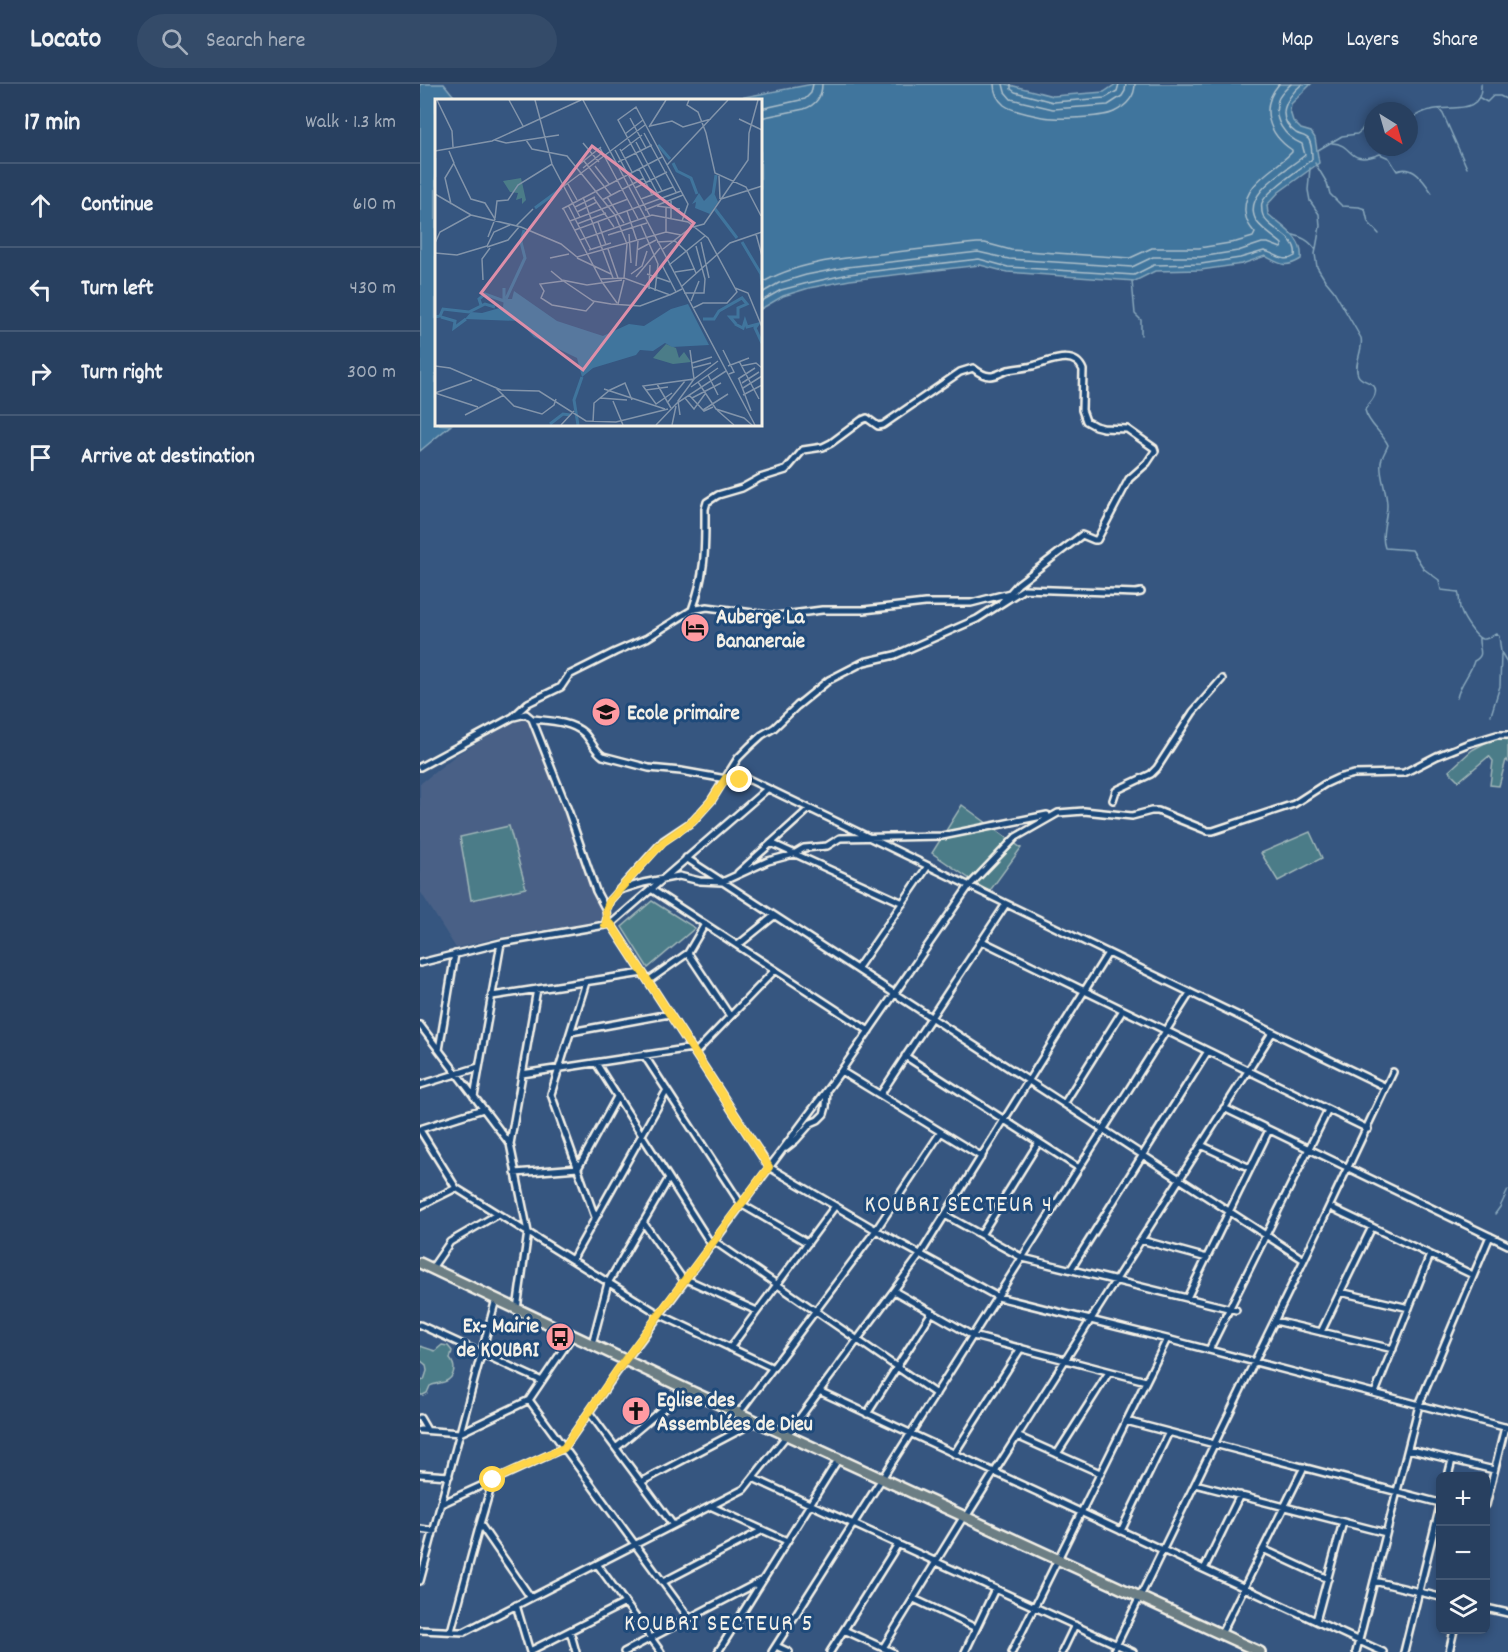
<!DOCTYPE html>
<meta charset="utf-8">
<style>
:root{--surface:#284060;--page:#344b69;--text:#f1f3f6;--muted:#a5afbd;--line:#445975}
body{margin:0;font-family:Dekko,sans-serif;background:var(--page);color:var(--text)}
.controls{position:absolute;right:18px;bottom:18px;display:grid;overflow:hidden;border-radius:9px;box-shadow:0 3px 9px #0003}
.controls button{width:54px;height:54px;display:grid;place-items:center;padding:0;border:0;border-bottom:2px solid var(--line);background:var(--surface);color:var(--text);font:30px sans-serif}
.compass{position:absolute;left:944px;top:18px;width:54px;height:54px;border-radius:50%;background:var(--surface);box-shadow:0 3px 9px #0003;rotate:143deg}
.stop{position:absolute;width:18px;height:18px;margin:-14px;border:4px solid #ffd54a;border-radius:50%;background:#fff}
.stop.end{background:#ffd54a;border-color:#fff;box-shadow:0 2px 6px #0008}
.list{margin:0;padding:0;list-style:none}
h2{display:flex;justify-content:space-between;align-items:center;height:78px;margin:0;padding:0 24px;font-size:26px}
h2 small{font-size:20px;font-weight:400;color:var(--muted)}
.list li{display:grid;grid-template-columns:39px 1fr auto;gap:18px;align-items:center;box-sizing:border-box;height:84px;padding:0 24px;border-top:2px solid var(--line)}
.list b{display:block;font-size:22px;white-space:nowrap}
.list em{font-size:20px;font-style:normal;color:var(--muted)}
.icon{flex:none;width:33px;height:33px;fill:none;stroke:currentColor;stroke-width:2;stroke-linecap:round;stroke-linejoin:round}
.map{position:relative;flex:none;width:1088px;height:1568px;overflow:hidden}
header{display:flex;align-items:center;gap:36px;box-sizing:border-box;height:84px;padding:0 30px;background:var(--surface);border-bottom:2px solid var(--line)}
header strong{font-size:28px}
nav{display:flex;gap:33px;margin-inline-start:auto;font-size:21px}
.search{width:420px;height:54px;background:var(--page);display:flex;align-items:center;gap:15px;box-sizing:border-box;padding:0 21px;border-radius:33px;color:var(--muted);font-size:22px}
main{display:flex}
aside{flex:1;background:var(--surface)}
.map>svg:first-child{display:block}
</style>
<header>
<strong>Locato</strong>
<div class="search"><svg class="icon" aria-label="search" viewBox="0 0 24 24"><circle cx="10" cy="10" r="6"/><path d="M15 15l6 6"/></svg>Search here</div>
<nav><a>Map</a><a>Layers</a><a>Share</a></nav>
</header>
<main>
<aside>
<h2>17 min<small>Walk · 1.3 km</small></h2>
<ul class="list">
<li><svg class="icon" aria-label="ahead" viewBox="0 0 24 24"><path d="M12 20V5M6 11l6-6 6 6"/></svg><div><b>Continue</b></div><em>610 m</em></li>
<li><svg class="icon" aria-label="left" viewBox="0 0 24 24"><path d="M17 20v-9H6M10 6l-5 5 5 5"/></svg><div><b>Turn left</b></div><em>430 m</em></li>
<li><svg class="icon" aria-label="right" viewBox="0 0 24 24"><path d="M7 20v-9h11M14 6l5 5-5 5"/></svg><div><b>Turn right</b></div><em>300 m</em></li>
<li><svg class="icon" aria-label="arrive" viewBox="0 0 24 24"><path d="M6 21V4h12l-3 4 3 4H6"/></svg><div><b>Arrive at destination</b></div></li>
</ul>
</aside>
<div class="map">
<svg width="1088" height="1568" viewBox="0 0 1088 1568">
<rect width="100%" height="100%" fill="#365680"/>
<filter id="ink" filterUnits="userSpaceOnUse"><feTurbulence type="fractalNoise" baseFrequency=".0167" numOctaves="2"/><feDisplacementMap in="SourceGraphic" scale="12" xChannelSelector="R" yChannelSelector="G"/><feConvolveMatrix kernelMatrix="1 2 1 2 8 2 1 2 1" color-interpolation-filters="sRGB"/></filter>
<g filter="url(#ink)">
<!-- built -->
<path fill="#496186" d="M104,632l4,2 76,202 -109,18 -39,10 -36,-57v-107l36,-29z"/>
<!-- green -->
<path fill="#4b7c88" stroke="#a0b6b8" stroke-width="1.5" d="M1076,653l12,3v22l-2,-2 -7,26 -9,-1 3,-24 -4,-5 -30,25 -10,-10 23,-21z
M542,721l59,43 -32,44 -57,-39z
M89,742l17,62 -55,12 -11,-63z
M890,748l12,26 -44,23 -17,-28z
M232,817l43,27 -47,40 -26,-41z
M22,1261l6,1 4,5 -2,8c8,10 3,22 -10,24 -4,1 -7,1 -10,3l-3,7 -4,2h-3v-14l4,-1 3,-9 -1,-6 -6,-5v-14l15,5z"/>
<!-- water -->
<path fill="#40759d" stroke="#88a7bb" stroke-width="1.5" d="M0,0h24l13,16h-21v324l15,1 -31,26z
M393,0h193l47,12 51,-4 12,-8h195l-20,20 -1,7 3,10 8,8 10,3 4,6 4,25 -40,29 -12,13 1,9c14,13 36,24 33,45 -16,10 -21,5 -36,-3l-23,8 -41,6 -46,1 -20,10 -128,-9 -27,-7 -130,15 -41,8 -26,8 -22,13 -1,-209h-31z"/>
<g fill="none" stroke-linecap="round" stroke-linejoin="round">
<!-- shore -->
<path stroke="#acbfca" stroke-width="1.5" d="M574,0c0,8 3,15 10,21 8,6 38,13 49,13 13,1 51,-1 61,-6 12,-6 21,-14 21,-28
M583,0l2,8 6,7 42,10 55,-4 14,-9 3,-5 1,-7
M591,0v5l4,3 38,10 52,-4 12,-7 2,-7
M340,25l45,-10 6,-6 2,-9
M340,34l44,-9c12,-4 18,-13 18,-25
M340,200c33,-21 82,-26 121,-30 32,-4 64,-8 96,-11h8l26,7 119,8 22,-10h47l37,-6 17,-5 2,-4c-6,-7 -9,-12 -10,-21 -2,-29 30,-42 47,-60v-2c-24,-16 -33,-43 -13,-66
M340,210l19,-11 27,-8 41,-8 131,-15 31,7 123,8 21,-10h47l38,-6 24,-8h6l13,5 1,-2v-2c-8,-7 -19,-14 -25,-22 -18,-28 32,-53 48,-67l-3,-11c-17,-7 -30,-24 -24,-44 2,-6 8,-11 13,-16
M340,218l21,-12 27,-7 41,-9 130,-15 29,8 126,8 20,-10 47,-1 39,-6 24,-7c12,2 19,13 31,5 4,-21 -30,-26 -33,-44 0,-2 -1,-8 0,-9 4,-12 40,-35 50,-44 0,-5 0,-14 -3,-19 -3,-5 -8,-4 -13,-7 -22,-16 -10,-35 6,-49"/>
<!-- stream -->
<path stroke="#88a7bb" stroke-width="1.5" d="M1060,14l7,4 6,-6h7l8,4
M1019,25l4,5 24,54
M955,27h7
M989,35c7,-3 14,-8 22,-9 19,-5 52,6 50,-26
M912,59c23,1 14,24 48,11l9,4 8,13c16,-7 27,10 35,22
M898,66l24,-14 15,-2 4,-3 12,-18
M895,79l12,20 3,11 12,12 17,1 6,2 3,13 11,12
M890,84l-2,22 2,11 9,13 1,12 -5,28 2,13 8,13 9,11 27,47c3,11 -8,27 -3,37 3,8 21,6 17,19 -1,6 -8,11 -10,16 3,14 17,22 23,35 -2,6 -7,12 -7,18 -2,11 6,29 6,42 0,15 -7,29 -2,43l27,2 12,19 15,11 2,10 17,2c3,7 0,13 3,19 2,7 15,27 21,28 4,1 10,-3 14,-5l3,2 2,16 7,12
M870,150c12,3 19,6 26,16
M712,197l3,33 6,6v15
M1037,614c3,-15 13,-23 17,-37 12,-6 4,-12 5,-23
M1071,631l9,-29 1,-32
M1075,1130l5,-7 8,-17"/>
<!-- street casing -->
<g stroke="#f4f1e8" stroke-width="10">
<path id="street" d="M272,526c14,-38 13,-62 13,-101l2,-7 11,-7 24,-7 18,-10 26,-8 17,-20 20,-3 8,-4 31,-23 5,-2 11,8 5,-1 77,-53 13,-4c5,4 11,8 17,8 6,0 12,-4 18,-6 9,-2 19,-2 28,-5 15,-4 39,-15 47,5l-1,40 4,11 9,5 8,2 24,1 27,19 1,3 -8,12 -18,16 -32,61h-3l-12,-5 -64,49 -17,19
M94,633l12,-3 6,5 36,91 28,81 10,19
M112,635c17,2 38,2 52,14 7,7 10,17 19,23l46,12 32,3 45,8 22,1
M0,683l93,-50 15,-14 33,-16 8,-12 46,-23 32,-14 45,-28 15,-3 69,9 46,-6h42l61,-7h46l39,-10
M324,693l642,310
M693,716l3,-9 3,-2 32,-15 6,-6 36,-56 29,-33
M351,759l132,60
M266,774l618,402
M318,789l71,-64
M231,805l218,142
M200,806l23,-7 36,-7 21,5 22,1 46,-21 26,-7 10,-6 23,-2 13,-8 102,-2 105,-21
M191,840l158,243 107,63 122,67 169,42 341,89
M185,841l2,-6 -1,-9 4,-10 53,-59 30,-20 18,-20 27,-43 12,-12 12,-11 12,-7 23,-22 32,-26 35,-18 31,-7 82,-36 47,-30 112,4 5,-1
M562,857l386,188
M318,861l36,-29
M268,869l42,63
M0,879l81,-20 110,-19 156,-135
M437,885l71,-103
M228,897l40,-28 17,-29
M166,898l-35,112 44,123
M72,912l151,-23
M0,941l90,119
M151,948l98,-18
M19,966l16,-96
M275,969l80,-83
M224,971l97,149 67,39
M485,972l174,112
M176,979l115,181
M421,987l141,86
M102,990l170,-26
M0,1001l59,-18
M460,1011l126,-191
M54,1013l27,-154
M644,1020l59,-94
M804,1024l284,137
M0,1045l63,-20
M0,1046l36,58 203,126 114,54
M781,1061l49,23
M366,1064l10,-8 15,-17 7,-3 6,-6 2,-7 1,-16
M95,1089l63,-5 39,-71
M0,1122l36,-18
M910,1123l143,68
M525,1131l78,43 213,52
M223,1138l41,59
M561,1151l58,-93
M721,1156l66,18
M294,1157l222,153
M152,1176l95,-170
M12,1184l18,-26 48,-28
M651,1185l137,-218
M266,1195l71,32
M474,1207l79,45 173,45
M920,1208l69,16
M767,1214l82,-168
M97,1225l11,-77 -18,-88 27,-155
M855,1237l118,28
M0,1241l122,56
M901,1248l51,-105
M172,1260l16,-61 61,-105
M310,1264l105,-142
M789,1266l119,-240
M399,1307l564,261
M955,1309l55,-138
M109,1316l160,218
M169,1328l84,113
M319,1329l137,-183 65,-98
M447,1330l65,-102
M0,1334l7,12
M706,1337l314,82
M0,1346l40,3 69,-33 44,-65
M597,1352l83,37
M196,1364l70,-59
M988,1365l86,21
M534,1370l67,-106
M637,1370l52,-82
M0,1390l29,2
M1028,1392l4,-16
M333,1394l380,174
M73,1396l-13,44 51,74
M221,1398l116,-61
M775,1400l191,49
M21,1420l123,-56 53,-76 224,-301 128,-185 47,-49 42,-24 26,-2 48,5 19,-5h7l50,20h5l81,-27 31,-20 13,-6 16,-4 50,-1 33,-17 30,-12 30,-9h11
M1066,1421l19,-78
M290,1422l77,35
M546,1433l306,-484
M0,1445l14,2
M701,1447l48,-99
M843,1465l65,30
M177,1480l64,88
M784,1485l36,-74
M0,1497l76,-282
M954,1497l66,16
M243,1498l100,-52
M494,1515l62,29
M96,1521l14,47
M1066,1524l22,5
M896,1537l27,-99
M0,1546l44,2 280,-143 43,-54 133,-180 188,-302
M424,1546l48,22
M31,1547l29,-107
M150,1547l6,21
M801,1550l83,-167
M356,1562l13,6
M463,1564l81,-132
M110,1567l95,-48
M204,1568l137,-71
M298,1568l121,-194
M352,1568l418,-659
M410,1568l68,-108
M545,1568l30,-63
M592,1568l155,-313
M642,1568l13,-27
M693,1568l191,-392 89,-188
M936,1568l63,-247 71,-169
M984,1568l36,-146
M1029,1568l5,-22"/>
</g>
<!-- highway casing -->
<g stroke="#f4f1e8" stroke-width="14">
<path id="highway" d="M0,1179l266,126 574,263"/>
</g>
<!-- street -->
<use href="#street" stroke="#1f4a7a" stroke-width="5"/>
<!-- highway -->
<use href="#highway" stroke="#6c7e84" stroke-width="9"/>
</g>
</g>
<g fill="none" stroke-linecap="round" stroke-linejoin="round" filter="url(#ink)">
<!-- route -->
<path stroke="#ffd54a" stroke-width="8" d="M73,1396l71,-32 52,-76 153,-205 -158,-243 -6,1 2,-6 -1,-9 4,-10 53,-58 30,-21 18,-20 15,-23 14,2"/>
</g>
<!-- icons -->
<defs>
<g id="hotel-disc" transform="scale(1.5)"><circle r="9.5" fill="#ff9aa2" stroke="#1f4a7a"/><path d="M-6-4.5h1.5V1H6V5H4.5V3h-9V5H-6ZM-4 0a1.8 1.8 0 1 1 3.6 0ZM.5 0V-2.5h3Q6-2.5 6 0Z" fill="#111"/></g>
<g id="school-disc" transform="scale(1.5)"><circle r="9.5" fill="#ff9aa2" stroke="#1f4a7a"/><path d="M0-5L7-2L0 1L-7-2ZM-4 1L0 2.5L4 1V4Q0 6-4 4Z" fill="#111"/></g>
<g id="bus-disc" transform="scale(1.5)"><circle r="9.5" fill="#ff9aa2" stroke="#1f4a7a"/><path d="M-5-6H5V4H4V6H2V4H-2V6H-4V4H-5ZM-3.5-4V0h7V-4ZM-3.5 1.2v1.5H-2V1.2ZM2 1.2v1.5H3.5V1.2Z" fill="#111"/></g>
<g id="church-disc" transform="scale(1.5)"><circle r="9.5" fill="#ff9aa2" stroke="#1f4a7a"/><path d="M-1.2-6h2.4v3.5h3.3v2.4h-3.3V6h-2.4V-.1h-3.3v-2.4h3.3Z" fill="#111"/></g>
</defs>
<g fill-rule="evenodd">
<use href="#hotel-disc" x="275" y="544"/>
<use href="#school-disc" x="186" y="628"/>
<use href="#bus-disc" x="140" y="1253"/>
<use href="#church-disc" x="216" y="1327"/>
</g>
<g text-anchor="middle" stroke-width="6" stroke-linejoin="round" paint-order="stroke">
<!-- poi labels -->
<g font-size="21" font-weight="bold" fill="#f4f1e8" stroke="#1f4a7a" text-anchor="start">
<text x="296" y="539">Auberge La<tspan x="296" dy="24">Bananeraie</tspan></text>
<text x="207" y="635">Ecole primaire</text>
<text x="119" y="1248" text-anchor="end">Ex- Mairie<tspan x="119" dy="24">de KOUBRI</tspan></text>
<text x="237" y="1322">Eglise des<tspan x="237" dy="24">Assemblées de Dieu</tspan></text>
</g>
<!-- quarter labels -->
<g font-size="24" letter-spacing="1.5" fill="#f4f1e8" stroke="#1f4a7a">
<text x="539" y="1127">KOUBRI SECTEUR 4</text>
<text x="299" y="1546">KOUBRI SECTEUR 5</text>
</g>
</g>
<!-- overview -->
<g transform="translate(15 15)">
<rect width="327" height="327" fill="#365680"/>
<path d="M86,79l5,22 -4,4v-6l-6,2 2,-7 -8,-1 -7,-11zM231,245l10,4 3,10 5,-6 7,10 -18,2 -20,-6z" fill="#4b7c88"/>
<path d="M264,94l5,8 8,-8 3,2 3,7 -8,12 -15,-6 1,-6 -4,2zM79,192l43,30 46,15 26,-12 15,2 27,-17 17,-5 21,41 -37,2 -7,-4 -12,8 -13,-1 -4,5 -43,13 -11,9 -5,-19 -43,-21 -15,-16 -54,-2 6,-7 11,1 21,-6 1,-8h8z" fill="#40759d"/>
<path fill="none" stroke="#40759d" stroke-width="3" d="M223,46l12,14M0,59v19M238,64l4,8 14,7 6,16M278,96l3,-20M100,109l27,-20M280,110l22,29M307,143l19,32 1,11M71,200l19,-41 -4,-16 3,-12M46,206l-2,-6 6,-5 19,7v-13M0,218l5,-1 3,-7 26,3 16,-8 10,3M6,218l14,4 -1,7 12,-9M268,220h11l5,-8 23,-13 5,6 -9,4v9h-8l6,7M300,225l8,4 2,-7 2,6 11,-3 -3,4 7,15M115,325l13,-10 7,1M143,326l-4,-25 8,-23"/>
<path fill="none" stroke="#8294aa" stroke-width="1.5" d="M2,1l15,31 1,16M74,1l14,26M100,1l17,64 28,53M148,1l172,325M254,1l-2,5 11,7 8,21 9,40 31,14 15,29M195,19l16,30M304,20l23,11M215,27l22,-5 11,6 28,-8M214,28l17,-27M209,34l32,59M190,35l18,-14M60,41l11,3 53,-8M91,41l6,9 35,7 48,59 12,29 -3,34M201,43l26,49M148,44l16,19M165,49l38,71M185,50l12,23M180,51l35,66M0,52l57,-10 89,-41M14,52l5,12 -9,15 6,26M186,52l21,-16M149,62l27,34M183,63l34,-17M19,65l17,35 14,4 10,16 -7,18M232,66l61,-65M160,67l14,18M141,68l25,-20M148,69l19,-15M204,70l13,26M284,77l1,23M133,85l9,16M129,87l81,-61M200,89l32,-16M0,95l36,21 50,12 40,17 16,13 89,-25 15,3M148,98l30,81M158,98l21,30M172,98l17,26M225,99l-42,-78 18,-13 52,97 -6,17M206,100l32,-12M286,100l41,-13M167,101l42,-22M133,106l23,45M222,107l23,3M140,108l20,-10M128,109l39,74M127,110l100,-52M210,111l38,-15M192,112l10,30M142,113l20,-10M60,119l2,-17 11,-1 10,-15 34,-21M236,120v-19M135,122l58,-22M163,123l8,23M142,125l29,-11M206,126l17,39 -3,27M81,127l17,-17M258,128l11,-3 44,-64 1,-27 9,-33M140,131l106,-39M231,134v-26M194,135l2,29M321,135l6,22M173,136l39,-12M145,141l72,-25 36,7 20,16 27,50 13,5 14,34M222,143l18,-1 12,11 9,21M266,143l8,36M0,144l5,-11 31,-17M52,147l7,-14 16,-7M52,148l21,-7 11,-13M173,150l10,29M228,150l30,-23M154,151l22,-7M202,151l19,-10M0,154l22,2 30,-9M115,159l19,-4M142,159l34,16M227,166l14,27M234,166l36,-29M201,167l2,-25M116,172l11,9 25,5 35,-5M240,173l20,-3M196,175l11,-8 5,-15M212,175l23,8M201,178l24,-29M165,180l24,-1 46,17 12,-6M48,181l-1,-21 8,-11M127,181l31,21 18,3 29,2 32,-12M128,182l-23,3 4,7 -3,7 11,7 34,6 8,-9M167,183l15,21M246,188l49,-44 32,-11M214,190l1,-24M249,194h20l1,-14 -9,-33M256,202l8,-20M183,205l6,-24M258,209l10,-5h24l10,-11 -2,-4M288,251l11,22 -5,2M304,262l20,38M257,264l20,-6M0,267l15,2 51,22 38,1 47,30 30,1 52,-13M293,267l21,-8M306,267l15,-3 6,5M257,269l19,-5M273,276l10,20M303,280l17,-11M304,280l12,32M263,283l18,27 28,9 8,7M307,284l17,-11M222,285l14,24M60,288l19,19 28,8 12,-9 2,-6M256,288l27,-19M308,289l19,-12M169,290l61,20M211,291l22,-3M0,294l43,14M0,294l37,-13M237,294l-16,11 -13,-18 51,-7 -4,-29M254,296l15,16 9,-4M308,296l19,-10M165,299l27,2M250,299l9,11 11,-15M257,299l29,-15M178,302l10,24M232,304l18,-22M268,311l25,-16M282,311l17,15M30,316l39,-20M245,316l-2,-14 16,-22 24,-18M158,323l1,-19 16,-13 15,-7 7,17M126,326l13,-14M221,326l21,-22 49,-32M237,326l4,-19"/>
<path fill="#de8fa9" fill-opacity="0.15" stroke="#de8fa9" stroke-width="3" d="M157,47l102,77 -111,147 -102,-77z"/>
<rect width="327" height="327" fill="none" stroke="#f4f1e8" stroke-width="3"/>
</g>
</svg>
<div class="controls">
<button>+</button>
<button>−</button>
<button><svg class="icon" aria-label="layers" viewBox="0 0 24 24"><path d="M12 4l9 5-9 5-9-5zM3 14l9 5 9-5"/></svg></button>
</div>
<svg class="compass" viewBox="-18 -18 36 36"><path d="M0-13l5 13h-10z" fill="#e53935"/><path d="M0 13l5-13h-10z" fill="#a5afbd"/></svg>
<div class="stop" style="left:73px;top:1396px"></div>
<div class="stop end" style="left:320px;top:696px"></div>
</div>
</main>
